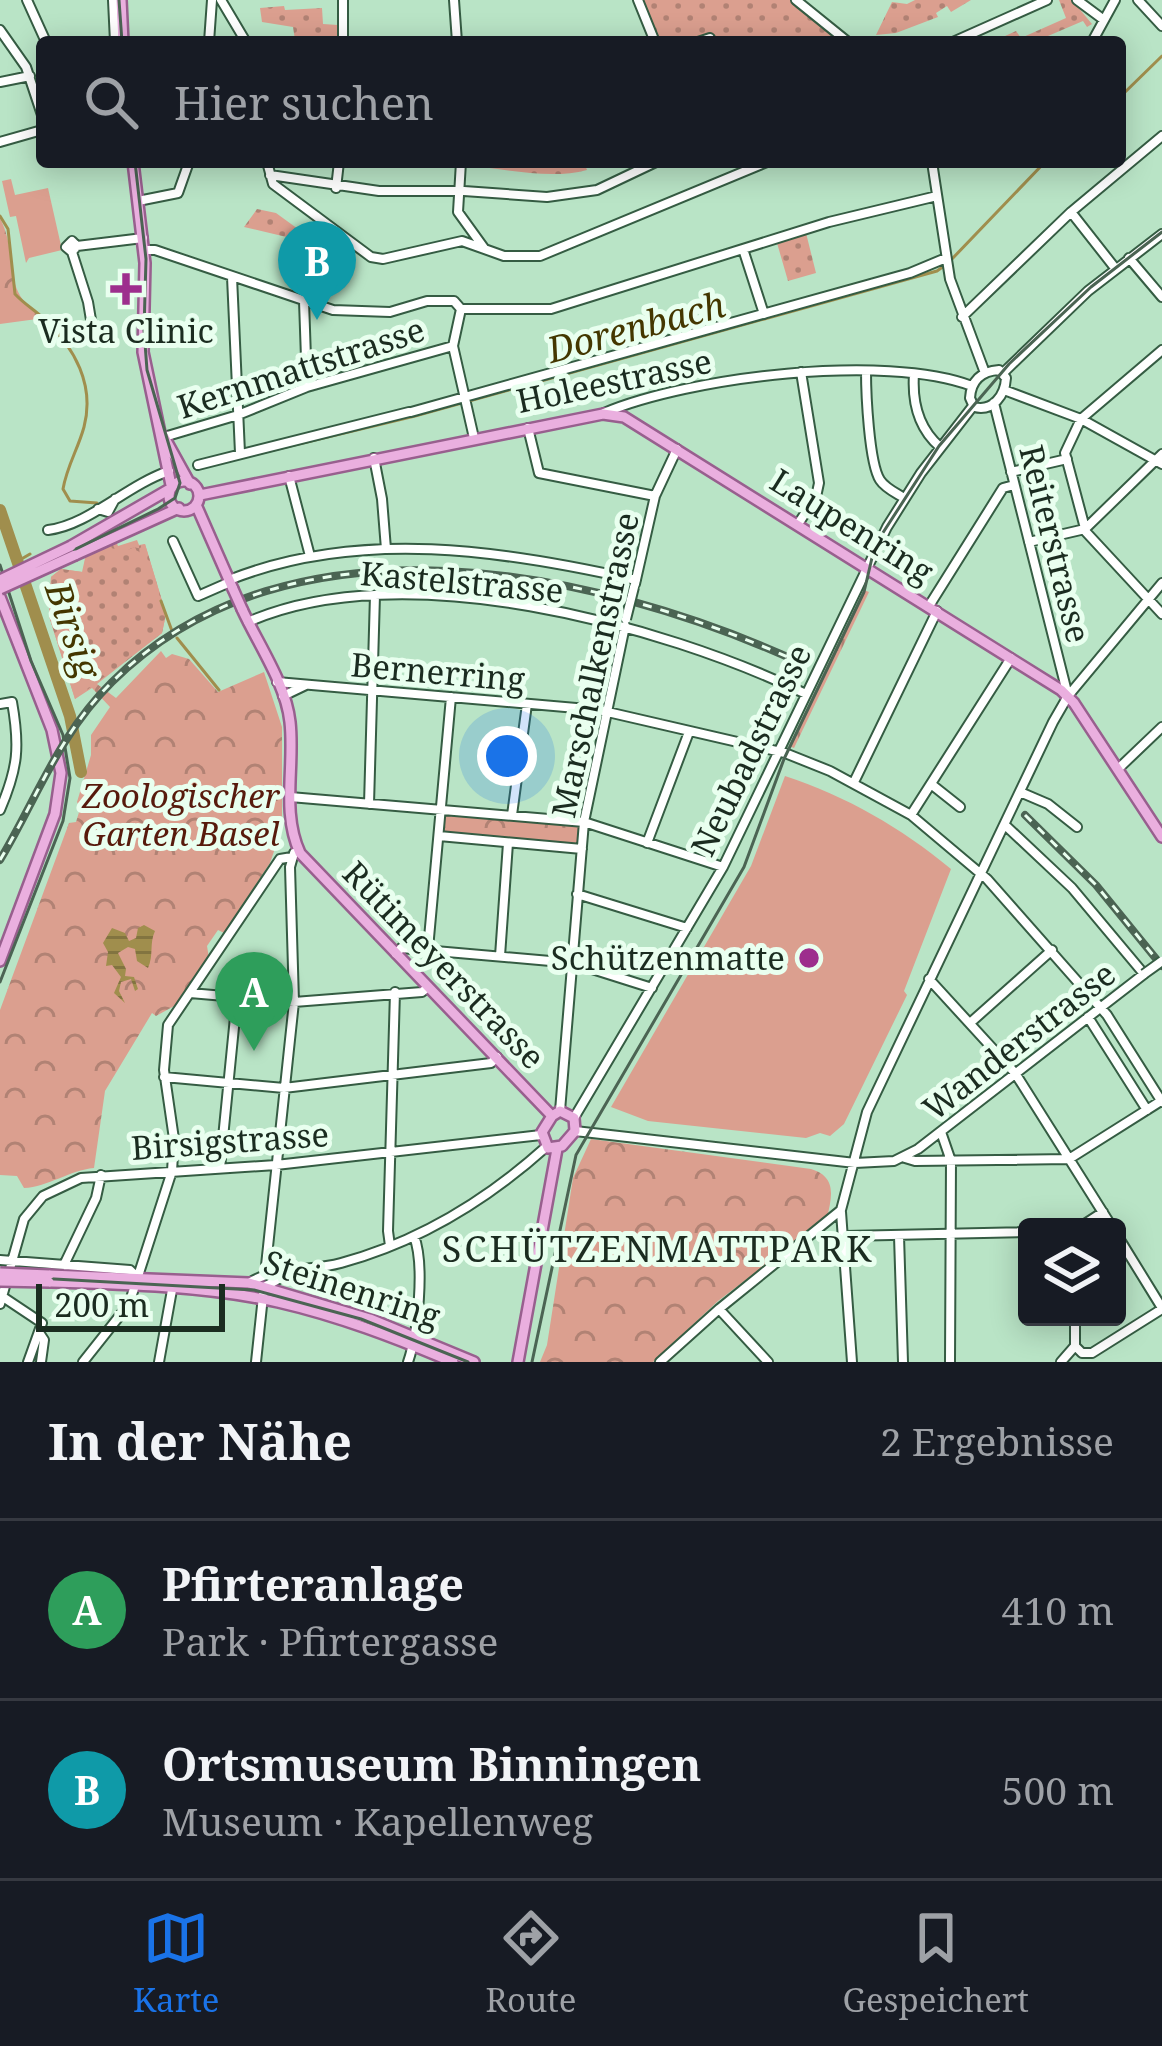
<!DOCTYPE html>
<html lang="de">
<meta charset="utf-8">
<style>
:root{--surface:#171b24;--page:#242831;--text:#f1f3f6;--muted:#9ea1a6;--line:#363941;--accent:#1a73e8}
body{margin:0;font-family:"Noto Serif",serif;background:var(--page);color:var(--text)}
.controls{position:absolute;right:36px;bottom:36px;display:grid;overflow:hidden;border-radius:12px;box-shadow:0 6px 30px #0003}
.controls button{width:108px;height:108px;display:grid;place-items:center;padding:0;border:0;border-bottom:3px solid var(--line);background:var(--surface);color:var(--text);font:60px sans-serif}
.scale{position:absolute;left:36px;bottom:30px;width:189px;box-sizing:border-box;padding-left:12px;border:6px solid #1b2c20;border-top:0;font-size:33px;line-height:42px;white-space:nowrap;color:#1b2c20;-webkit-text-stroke:9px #e9ffef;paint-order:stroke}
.you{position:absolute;left:507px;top:756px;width:42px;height:42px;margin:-30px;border:9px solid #fff;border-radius:50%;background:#1a73e8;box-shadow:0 0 0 18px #1a73e833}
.badge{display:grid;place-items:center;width:78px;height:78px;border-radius:50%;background:var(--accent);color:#fff;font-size:39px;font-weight:700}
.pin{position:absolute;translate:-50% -99px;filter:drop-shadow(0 3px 6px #0008)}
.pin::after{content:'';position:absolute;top:63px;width:42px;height:36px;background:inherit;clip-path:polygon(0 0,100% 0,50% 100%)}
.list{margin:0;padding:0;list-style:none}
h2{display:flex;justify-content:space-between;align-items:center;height:156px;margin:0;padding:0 48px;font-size:51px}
h2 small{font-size:39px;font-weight:400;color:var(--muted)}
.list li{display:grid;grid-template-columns:78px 1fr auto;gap:36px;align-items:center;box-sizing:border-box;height:180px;padding:0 48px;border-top:3px solid var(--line)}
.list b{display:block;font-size:45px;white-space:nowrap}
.list p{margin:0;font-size:39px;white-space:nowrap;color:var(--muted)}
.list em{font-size:39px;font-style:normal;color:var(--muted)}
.icon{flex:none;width:66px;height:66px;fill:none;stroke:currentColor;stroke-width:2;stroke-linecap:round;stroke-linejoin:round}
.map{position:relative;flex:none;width:1162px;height:1362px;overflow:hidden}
.search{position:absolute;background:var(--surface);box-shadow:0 6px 30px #0003;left:36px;right:36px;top:36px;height:132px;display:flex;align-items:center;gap:30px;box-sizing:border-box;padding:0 42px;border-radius:12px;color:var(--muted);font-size:45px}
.sheet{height:516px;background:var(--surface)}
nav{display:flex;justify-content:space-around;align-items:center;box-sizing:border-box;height:168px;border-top:3px solid var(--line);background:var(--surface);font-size:33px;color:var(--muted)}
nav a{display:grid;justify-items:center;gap:6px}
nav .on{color:var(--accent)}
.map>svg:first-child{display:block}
</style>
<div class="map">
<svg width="1162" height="1362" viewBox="0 0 1162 1362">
<defs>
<pattern id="grass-tufts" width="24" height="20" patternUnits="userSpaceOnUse" patternTransform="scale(3)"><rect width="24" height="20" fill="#db9f8f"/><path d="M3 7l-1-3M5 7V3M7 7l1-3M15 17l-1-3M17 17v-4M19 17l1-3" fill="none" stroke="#b18274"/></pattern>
<pattern id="park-crowns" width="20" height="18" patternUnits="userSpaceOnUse" patternTransform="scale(3)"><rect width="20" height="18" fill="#db9f8f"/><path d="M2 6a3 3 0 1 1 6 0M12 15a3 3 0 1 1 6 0" fill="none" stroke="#b18274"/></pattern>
<pattern id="garden-dots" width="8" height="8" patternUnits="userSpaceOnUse" patternTransform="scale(3)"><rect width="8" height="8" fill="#db9f8f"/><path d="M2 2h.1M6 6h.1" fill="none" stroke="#b18274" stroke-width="1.8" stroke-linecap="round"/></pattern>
<pattern id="water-rules" width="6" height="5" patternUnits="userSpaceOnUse" patternTransform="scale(3)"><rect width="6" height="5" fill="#a08e4d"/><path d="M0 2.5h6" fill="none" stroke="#827440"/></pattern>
</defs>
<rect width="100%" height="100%" fill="#b9e4c6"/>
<!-- grass -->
<path fill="url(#grass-tufts)" d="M864,590l5,2 -75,156 -5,-2z"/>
<!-- park -->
<path fill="url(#park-crowns)" d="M0,218c20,40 0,67 37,96v5l-37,5z
M137,540l2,5 6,-1 21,70 -4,19 -65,51 19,14 45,-47 5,7 6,-4 17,5 29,33 46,-20 18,55v101l-12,35 -46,70 -6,-3 -11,16 2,12 -33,47 -20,11 -4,-3 -47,78 -11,77c-24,2 -46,19 -70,20l-7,-12 -17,-1v-165l69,-187 7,-1 4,-13 -3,-7 14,-47v-20l19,-28 -18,-19 -17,11 -26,-83 2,-39 10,-8 21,3 4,-18 30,-13 2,5z
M441,810l142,12 -3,29 -141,-12z
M591,1139l220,30c26,8 21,27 16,49l-109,83 -65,61h-113l7,-17 26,-167z"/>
<!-- garden -->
<path fill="url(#garden-dots)" d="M643,0h147l52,42h-182z
M915,0h56l-20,12 -4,-6 -11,7 2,4 -42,16 -20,2 16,-33 15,2z
M1059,0h13l20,24 -5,3 -4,-6 -49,21h-42l24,-11 5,7 45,-20z
M284,6l1,4 37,-2 1,16 15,1v15h-43l-2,-13 -31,-5 -2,-14z
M482,162h84l1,4 17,-4 3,8c-33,9 -72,1 -106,-3z
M257,209l19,4 44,32 -76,-18z
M806,233l10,40 -28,8 -11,-38z
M112,543l5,11 18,-7 5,12 -1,-13 6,-2 21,70 -4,19 -87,66 -26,-83 2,-39 10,-8 22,3 3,-18z"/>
<!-- pitch -->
<path fill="#db9f8f" d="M11,179l4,16 33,-7 14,62 -33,8 -3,5 -10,-47 -6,1 -8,-36z
M785,776c63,21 115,51 166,93l-47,122 3,4 -63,129 -14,12 -10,-3 -14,5 -158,-17 -37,-14 140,-241z"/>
<!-- water -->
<path fill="url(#water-rules)" d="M144,925l11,6c-6,13 -1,24 -7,37l-11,-7 -2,-12 -7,-2 -10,6 8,16 -1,7 9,1 4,12 -3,2 -4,-12 -10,3 -2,9 6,12 -11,-10 7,-16 -9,-12 -6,1 2,-14 -5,-9 9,-15 13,5 4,8 7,-3 2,-10z"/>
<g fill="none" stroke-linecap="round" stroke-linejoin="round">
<!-- stream -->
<path stroke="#a08e4d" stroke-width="3" d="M1120,97l42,-41
M0,216l8,13 7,65c9,10 20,16 29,25 31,29 51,66 40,108 -6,22 -17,39 -21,62l7,12 27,2
M951,260l94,-98
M236,459l179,-43 522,-145 7,-5
M18,561l12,-7
M161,601l11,30
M177,638l42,52"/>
<!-- river -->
<path stroke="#a08e4d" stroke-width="12" d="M0,510l70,206 11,56"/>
<!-- minor casing -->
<g stroke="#355c43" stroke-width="12">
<path id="minor" d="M27,0l19,42
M113,0l2,42
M221,0l25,42
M343,0v42
M454,0l3,42
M638,0l17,42
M796,0l52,42
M1077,0l27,20
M1138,0l24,26
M0,30l26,37 16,48
M209,42l3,-42
M698,42l12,-4
M953,42l94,-42
M1092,42l23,-42
M0,82l30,-6
M0,142l42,-12
M267,162l6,22 98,73 12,2 79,-18 42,15h36l227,-94
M461,162l-3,50 26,36
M932,162l18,117 35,94
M270,175l109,16h85l83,6 50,-7 59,-28
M336,188l3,-26
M138,201l40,-8 11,-31
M1071,212l44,56
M77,246l-5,6 -6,-5 6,-6 5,5 66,-8
M743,249l21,65
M144,250h11l178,60 57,2 37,-11h27l7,8 -8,37 21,92
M72,252l16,50 5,30
M1129,258l33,39
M232,277l8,176
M304,301l3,86
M461,309h90l278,-87 108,-26
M962,317l109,-105 91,-76
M1162,350l-81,69 -16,34 21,79 76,82
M999,370l7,8c-1,17 -13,34 -32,29l-4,-9c1,-17 11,-27 29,-28z
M866,371c0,22 3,92 14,109 5,8 16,13 24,18
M1004,372l84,-81 74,-57
M914,374c-2,29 4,54 26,73
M1004,390l77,29 81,45
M994,403l74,293
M411,412l499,-139 36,-15
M604,413c85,-36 281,-60 368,-27
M528,428l11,45 116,23
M164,437l74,-22 69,-28 146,-41
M374,458l8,41 4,50
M198,465l211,-53
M1011,472l56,-13
M289,476l21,80
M98,509l10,3 7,-13
M798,524l18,-27 3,-14 -18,-111
M48,530c41,-5 79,-45 121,-59
M173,541l25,55 32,-14
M1029,542l56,-13 77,-75
M229,580c130,-52 274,-30 407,0
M635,584l20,-88 22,-47
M929,606l74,-118 11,-3
M248,622c154,-68 413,2 558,72
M277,682l322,28 186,43 45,18 81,44 76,64 120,136 55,87
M283,696l23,-11
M0,704l12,-2c8,45 6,66 -12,108
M1118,769l44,-42
M854,782l83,-171
M931,784l29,23
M1020,792l28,12 29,23
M290,797l294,25 139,45
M369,804l6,-209
M512,815l15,-111
M911,815l100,-157
M439,836l143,13
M647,843l42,-111
M577,894l110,34
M428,949l23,-252
M396,954l5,-6 172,15 79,25
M500,956l8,-113
M929,979l86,94 97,154
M190,993l104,9 128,-10 6,-5
M1088,1017l59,93
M970,1023l82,-73
M164,1077l120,11 207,-25 6,-6
M560,1111l24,-289 41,-196
M574,1118l149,-251 164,-340 34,-54 52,-67
M575,1131l280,32 39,-2 24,-12 226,-175 -72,-86 -67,-63
M941,1132l10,29 -1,201
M905,1158l10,3 154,-2 92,-58
M220,1168l17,-171
M841,1212l11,150
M1080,1227l23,-15
M1117,1235l45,73
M845,1236l182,-4
M899,1236l4,126
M390,1246l-2,-15 7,-239
M0,1260l130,10 7,7
M64,1265l32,-67 5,-23
M265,1275l29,-273 -4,-135 4,-14
M249,1283c24,-16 64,-12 92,-20 77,-21 146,-63 205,-116
M3,1297l39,26 -14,39
M0,1304l24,-85 19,-23 38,-18 195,-13 265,-30
M719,1309l49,53
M40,1334l4,6 -3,22
M1075,1346l7,7h10l70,-44
M83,1362l46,-58 43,-133 2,-32 -10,-69 4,-45 112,-166 12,-2
M159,1362l13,-72
M256,1362l8,-75 22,-12
M408,1362c10,-29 17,-97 6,-126
M660,1362l59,-53 122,-99 26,-98 186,-390 15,-26 94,-113
M1061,1362l14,-16v-29"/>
</g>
<!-- major casing -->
<g stroke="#985f8e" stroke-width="14">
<path id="major" d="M121,0l2,42
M133,162l12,101 -2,89 28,133
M164,437l26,47
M169 496a15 15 0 1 1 30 0a15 15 0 1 1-30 0Z
M200,495l403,-81 21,3 437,273 13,13 88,134
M197,507l36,82
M71,546l97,-56
M75,555l104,-47
M0,597l52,133 9,43 -6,41 -55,147
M242,609c16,35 44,75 48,113 5,44 -9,90 10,131l252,263
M560,1111l14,7 1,13 -13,15 -14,2 -6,-16 10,-16z
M49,1275l200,8 121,36 104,43
M49,1282c75,2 156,4 229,20 61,14 118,36 175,60
M518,1362l39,-213"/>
</g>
<!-- minor -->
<use href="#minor" stroke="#fff" stroke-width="8"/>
<!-- major -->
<use href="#major" stroke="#eaafdf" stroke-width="9"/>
<!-- tram -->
<path stroke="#4b6453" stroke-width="3" d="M119,0l3,42
M0,565l31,96 32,74 7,43 -7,43 -63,161
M0,586l158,-77 17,-11 5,-15 -33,-113 -3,-40 2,-71 -11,-97
M0,1276l254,14 107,29 107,43
M532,1362l44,-207 168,-288 40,-108 80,-167 11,-47 64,-99 70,-82 82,-77 71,-55"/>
<!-- rail casing -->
<g stroke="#4b6453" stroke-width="8">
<path id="rail" d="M1025,815l71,70 66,81
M0,860c37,-62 59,-126 112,-178 178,-177 484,-113 689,-19"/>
</g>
<!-- rail -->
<use href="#rail" stroke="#e9ffef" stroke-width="3" stroke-dasharray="9" stroke-linecap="butt"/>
<!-- minor-bridge casing -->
<g stroke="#355c43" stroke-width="12" stroke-linecap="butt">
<path id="minor-bridge" d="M626,619l8,-32
M1144,974l18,-13"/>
</g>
<!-- major-bridge casing -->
<g stroke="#985f8e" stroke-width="14" stroke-linecap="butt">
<path id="major-bridge" d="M0,580l71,-34
M0,589l75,-34
M233,589l9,20
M0,1273l49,2
M0,1281l49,1"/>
</g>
<!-- minor-bridge -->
<use href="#minor-bridge" stroke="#fff" stroke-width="8"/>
<!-- major-bridge -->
<use href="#major-bridge" stroke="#eaafdf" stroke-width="9"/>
</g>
<!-- markers -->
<g fill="#9d2e8d" stroke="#e9ffef" stroke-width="4.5">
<path d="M120 271h12v12h12v12h-12v12h-12v-12h-12v-12h12z"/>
<circle cx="809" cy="958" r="12"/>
</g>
<g text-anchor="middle" stroke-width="10" stroke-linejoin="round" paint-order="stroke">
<!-- poi labels -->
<g font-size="33" fill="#1b2c20" stroke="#e9ffef">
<text x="126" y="343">Vista Clinic</text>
<text x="785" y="970" text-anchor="end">Schützenmatte</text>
</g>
<!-- street labels -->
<g font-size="33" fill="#1b2c20" stroke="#e9ffef">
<text transform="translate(301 368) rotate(-18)" y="12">Kernmattstrasse</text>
<text transform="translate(614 381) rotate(-12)" y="12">Holeestrasse</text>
<text transform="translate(852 526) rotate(32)" y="12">Laupenring</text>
<text transform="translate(1055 544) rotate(76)" y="12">Reiterstrasse</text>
<text transform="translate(462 582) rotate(5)" y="12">Kastelstrasse</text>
<text transform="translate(595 665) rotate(-78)" y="12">Marschalkenstrasse</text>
<text transform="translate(438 672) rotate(5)" y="12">Bernerring</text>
<text transform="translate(751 750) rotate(-64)" y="12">Neubadstrasse</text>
<text transform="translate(444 965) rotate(46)" y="12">Rütimeyerstrasse</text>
<text transform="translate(1019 1041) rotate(-38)" y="12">Wanderstrasse</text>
<text transform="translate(230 1141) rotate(-4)" y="12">Birsigstrasse</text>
<text transform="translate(352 1289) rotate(18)" y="12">Steinenring</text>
</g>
<!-- park labels -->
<g font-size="33" font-style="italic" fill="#571a0c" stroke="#e9ffef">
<text x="181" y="808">Zoologischer<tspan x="181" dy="38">Garten Basel</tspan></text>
</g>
<!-- water labels -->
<g font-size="36" font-style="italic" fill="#443700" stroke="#e9ffef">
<text transform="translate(636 327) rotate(-15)" y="13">Dorenbach</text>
<text transform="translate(73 630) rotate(71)" y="13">Birsig</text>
</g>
<!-- neighbourhood labels -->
<g font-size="36" letter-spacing="3" fill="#1b2c20" stroke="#e9ffef">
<text x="658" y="1262">SCHÜTZENMATTPARK</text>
</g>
</g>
</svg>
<div class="controls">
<button><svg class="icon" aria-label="layers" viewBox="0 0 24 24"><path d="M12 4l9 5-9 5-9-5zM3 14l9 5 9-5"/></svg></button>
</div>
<div class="scale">200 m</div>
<div class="you"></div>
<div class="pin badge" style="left:254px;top:1051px;background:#2e9e5b">A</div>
<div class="pin badge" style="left:317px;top:320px;background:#0f9aa8">B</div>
<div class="search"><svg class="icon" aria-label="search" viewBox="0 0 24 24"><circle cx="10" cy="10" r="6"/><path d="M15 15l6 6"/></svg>Hier suchen</div>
</div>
<section class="sheet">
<h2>In der Nähe<small>2 Ergebnisse</small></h2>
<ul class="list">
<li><span class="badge" style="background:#2e9e5b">A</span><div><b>Pfirteranlage</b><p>Park · Pfirtergasse</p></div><em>410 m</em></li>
<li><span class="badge" style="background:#0f9aa8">B</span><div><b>Ortsmuseum Binningen</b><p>Museum · Kapellenweg</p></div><em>500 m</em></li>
</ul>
</section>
<nav>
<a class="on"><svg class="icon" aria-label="map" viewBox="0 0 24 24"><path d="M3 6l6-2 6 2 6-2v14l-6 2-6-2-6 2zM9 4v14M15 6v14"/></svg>Karte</a>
<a><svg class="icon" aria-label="directions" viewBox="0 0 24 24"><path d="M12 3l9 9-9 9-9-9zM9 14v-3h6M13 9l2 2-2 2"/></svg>Route</a>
<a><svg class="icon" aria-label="saved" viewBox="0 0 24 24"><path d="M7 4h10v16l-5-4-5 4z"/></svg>Gespeichert</a>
</nav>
